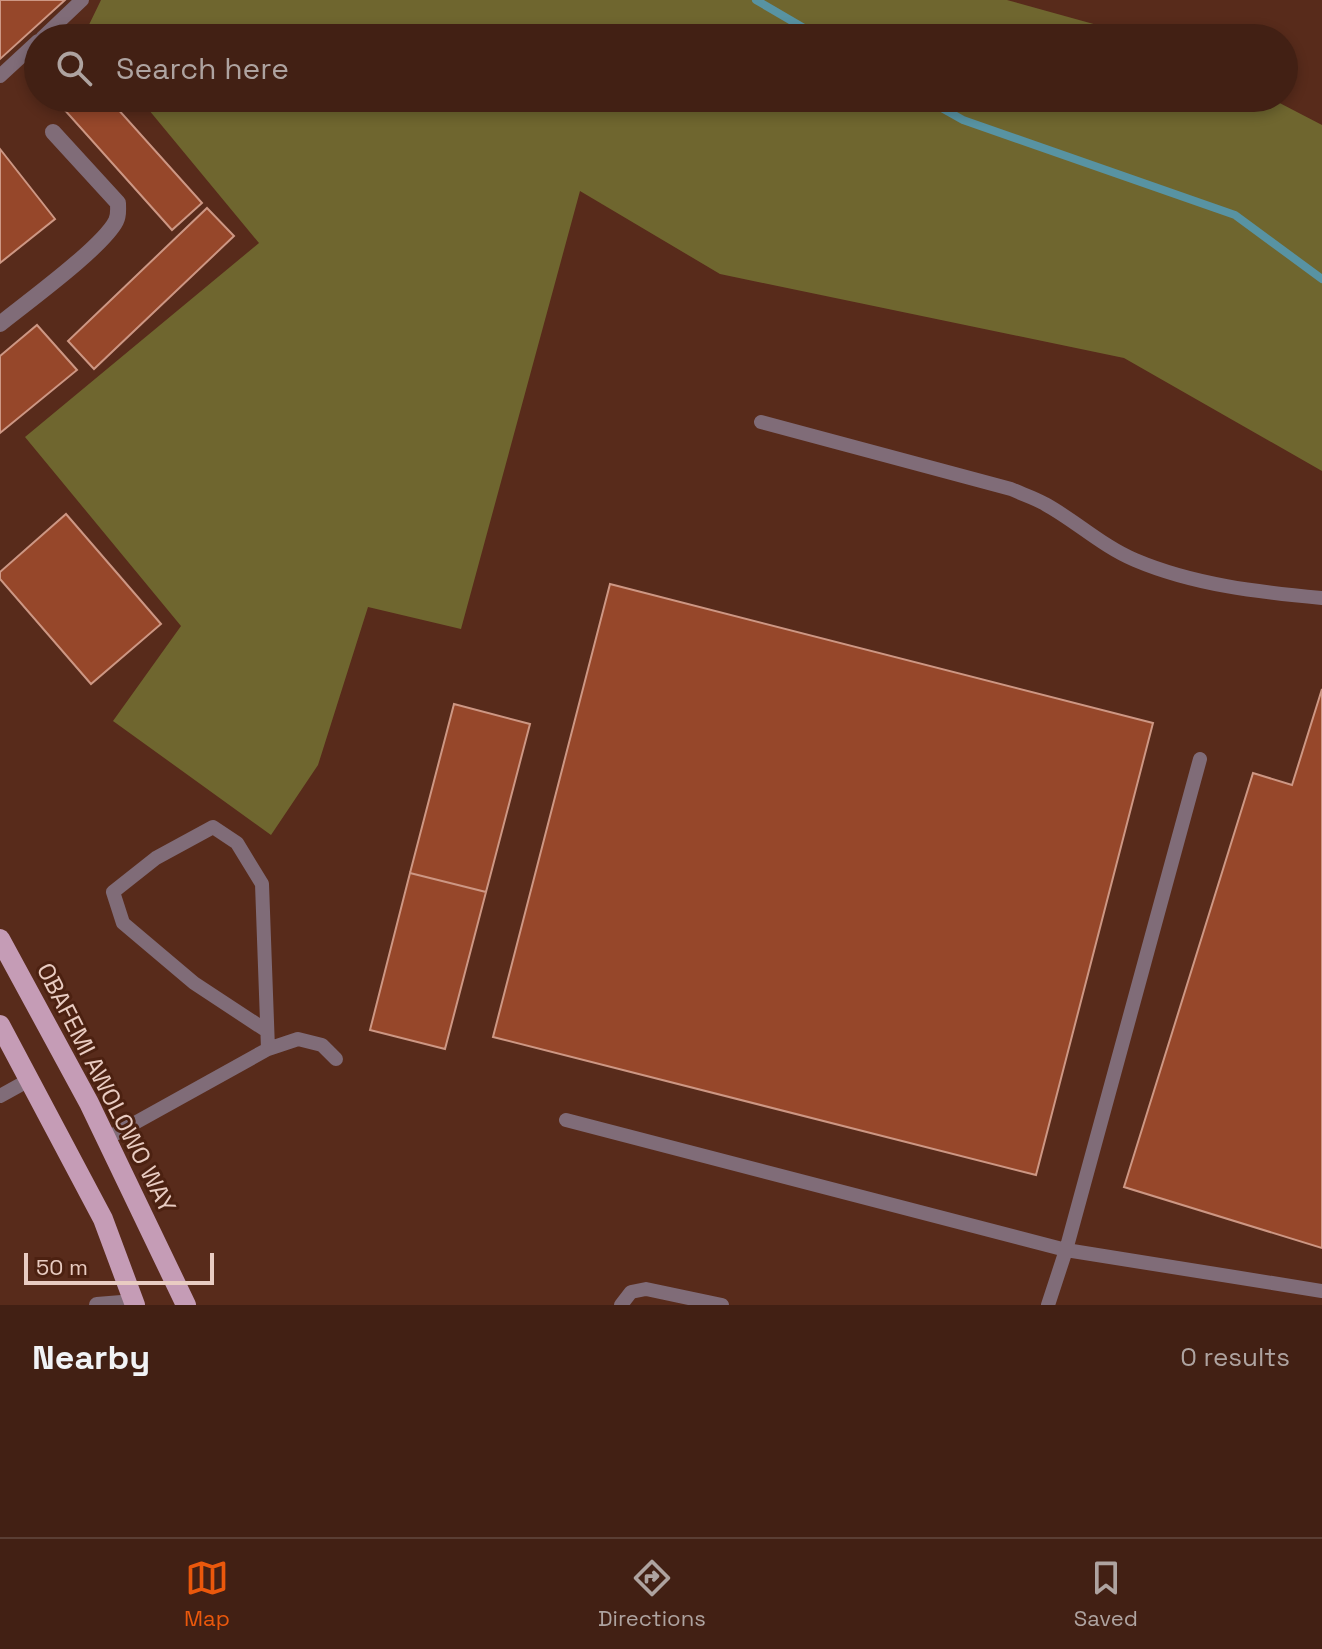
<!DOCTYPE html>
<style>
:root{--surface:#422014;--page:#4c2d22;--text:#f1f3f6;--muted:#aea3a0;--line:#5a3e34;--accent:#ea580c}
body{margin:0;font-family:"Space Grotesk",sans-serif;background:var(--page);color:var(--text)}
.scale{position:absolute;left:24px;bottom:20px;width:190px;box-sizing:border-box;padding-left:8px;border:4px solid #e9ccc2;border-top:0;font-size:22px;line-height:28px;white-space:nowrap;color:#e9ccc2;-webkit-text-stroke:6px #4c2111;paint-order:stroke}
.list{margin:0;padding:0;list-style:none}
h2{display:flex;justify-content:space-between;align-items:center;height:104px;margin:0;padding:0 32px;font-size:34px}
h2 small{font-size:26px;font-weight:400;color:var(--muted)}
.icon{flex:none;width:44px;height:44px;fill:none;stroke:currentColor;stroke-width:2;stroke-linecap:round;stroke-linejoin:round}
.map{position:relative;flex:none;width:1322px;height:1305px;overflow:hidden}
.search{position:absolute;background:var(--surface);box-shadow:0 4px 12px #0003;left:24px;right:24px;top:24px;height:88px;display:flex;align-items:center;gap:20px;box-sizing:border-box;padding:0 28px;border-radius:44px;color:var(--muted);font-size:30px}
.sheet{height:232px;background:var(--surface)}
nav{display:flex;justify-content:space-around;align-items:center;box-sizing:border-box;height:112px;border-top:2px solid var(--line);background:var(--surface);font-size:22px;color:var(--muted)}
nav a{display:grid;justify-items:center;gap:4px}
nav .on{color:var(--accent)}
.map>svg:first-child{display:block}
</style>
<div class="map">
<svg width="1322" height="1305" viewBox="0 0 1322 1305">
<rect width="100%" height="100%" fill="#582b1b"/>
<!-- green -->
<path fill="#6f662f" d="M101,0h906l137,38h-1054l-5,-5z
M139,98h1131l52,27v346l-198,-113 -404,-84 -140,-83 -119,438 -93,-22 -50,158 -47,70 -158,-114 68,-95 -156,-189 234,-194z"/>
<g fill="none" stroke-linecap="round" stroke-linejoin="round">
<!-- stream -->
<path stroke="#5893a2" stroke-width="8" d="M756,0l65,38
M924,98l39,22 272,95 87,64"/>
</g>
<!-- building -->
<path fill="#96472a" stroke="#cd9784" stroke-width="2" d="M0,0h65l-65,59z
M54,98h54l94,105 -30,27z
M0,149l55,70 -55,44z
M207,208l27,28 -140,133 -26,-28z
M37,325l40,45 -77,63v-77z
M66,514l95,110 -70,60 -91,-105v-7z
M610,584l543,139 -117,452 -543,-138z
M1322,689v559l-198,-61 129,-414 39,12z
M454,704l76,20 -44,168 -76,-19z
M410,873l76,19 -41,157 -75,-19z"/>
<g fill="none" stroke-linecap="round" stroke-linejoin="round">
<!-- service -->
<path stroke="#806c78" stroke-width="14" d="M42,38l40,-38
M0,76l38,-35
M761,422l250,67c11,5 24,9 34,15 31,17 57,42 90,56 59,25 123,32 187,38
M267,1031l-73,-48 -71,-60 -10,-31 43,-34 57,-31 24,16 25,41 6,165
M0,1096l29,-16
M566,1120l500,130 256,41
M106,1139l162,-90 30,-10 24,6 14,14
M621,1305l10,-13 15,-3 76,16
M1048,1305l18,-55 134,-491"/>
<!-- minor -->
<path stroke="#806c78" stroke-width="16" d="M0,324c26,-21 103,-77 116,-103 3,-6 2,-11 2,-18l-65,-71
M97,1305l37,-3"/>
<!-- primary -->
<path stroke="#c59cb6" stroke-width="20" d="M0,939l89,164 97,202
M0,1025l103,194 32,86"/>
</g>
<g text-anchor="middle" stroke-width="6" stroke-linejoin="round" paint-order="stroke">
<!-- street labels -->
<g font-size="24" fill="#e9ccc2" stroke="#4c2111">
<text transform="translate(106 1088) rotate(63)" y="8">OBAFEMI AWOLOWO WAY</text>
</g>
</g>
</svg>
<div class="scale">50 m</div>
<div class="search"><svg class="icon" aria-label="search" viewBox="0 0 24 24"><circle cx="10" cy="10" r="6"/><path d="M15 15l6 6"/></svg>Search here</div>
</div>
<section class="sheet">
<h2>Nearby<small>0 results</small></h2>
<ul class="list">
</ul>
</section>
<nav>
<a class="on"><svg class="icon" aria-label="map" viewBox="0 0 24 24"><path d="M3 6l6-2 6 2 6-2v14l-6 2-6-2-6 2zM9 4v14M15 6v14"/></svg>Map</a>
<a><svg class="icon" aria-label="directions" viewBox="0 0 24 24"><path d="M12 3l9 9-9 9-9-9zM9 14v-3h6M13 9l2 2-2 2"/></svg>Directions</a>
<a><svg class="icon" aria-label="saved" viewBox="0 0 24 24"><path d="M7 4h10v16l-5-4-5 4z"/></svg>Saved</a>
</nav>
